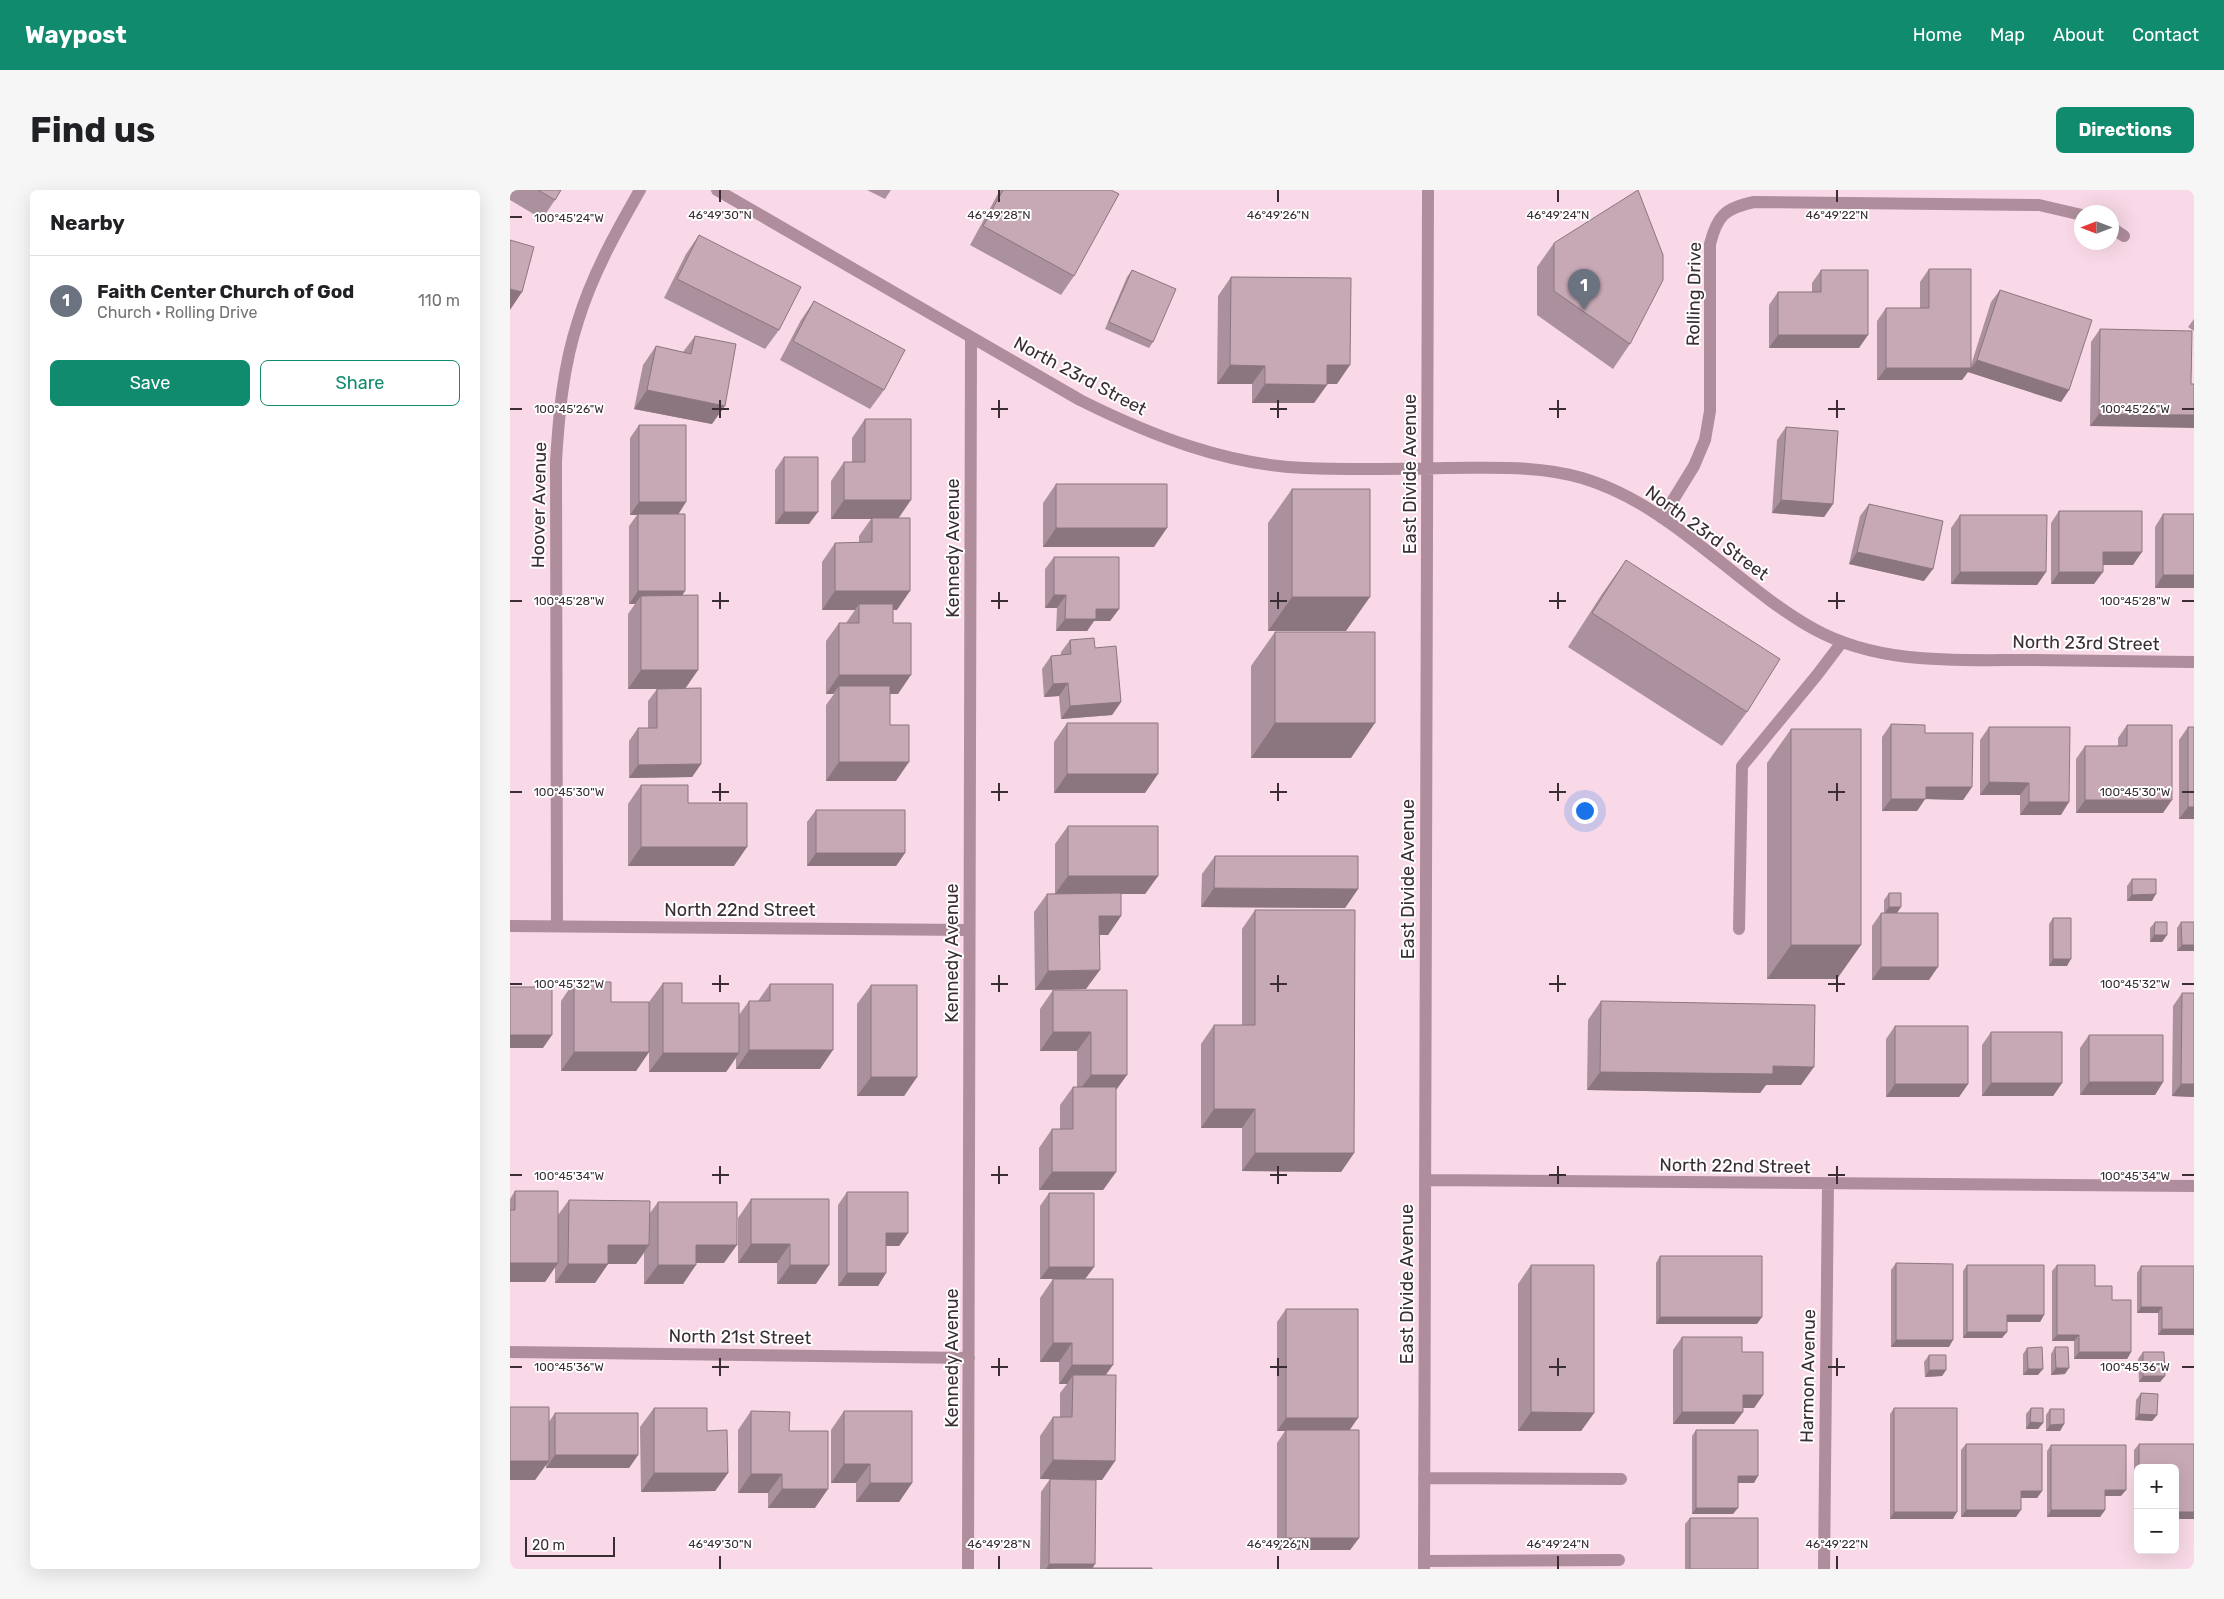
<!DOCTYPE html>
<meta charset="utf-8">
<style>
:root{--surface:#fff;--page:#f6f6f6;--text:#202124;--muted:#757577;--line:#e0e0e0;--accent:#118b6e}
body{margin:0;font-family:Rubik,sans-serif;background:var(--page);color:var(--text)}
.controls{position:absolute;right:15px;bottom:15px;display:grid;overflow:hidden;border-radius:8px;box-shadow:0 5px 20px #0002}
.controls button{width:45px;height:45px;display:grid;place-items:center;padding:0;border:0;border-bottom:1px solid var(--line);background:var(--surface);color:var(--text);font:25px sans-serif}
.compass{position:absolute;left:1564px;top:15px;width:45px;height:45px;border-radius:50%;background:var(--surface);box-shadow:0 5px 20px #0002;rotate:270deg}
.scale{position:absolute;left:15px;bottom:12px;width:90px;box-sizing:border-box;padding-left:5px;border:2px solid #3a2e34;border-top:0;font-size:14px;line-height:18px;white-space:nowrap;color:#3a2e34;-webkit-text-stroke:4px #fff;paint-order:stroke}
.you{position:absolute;left:1074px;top:620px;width:18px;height:18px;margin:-12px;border:4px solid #fff;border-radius:50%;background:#1a73e8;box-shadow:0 0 0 8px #1a73e833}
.badge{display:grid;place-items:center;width:32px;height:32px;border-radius:50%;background:var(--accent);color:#fff;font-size:16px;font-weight:700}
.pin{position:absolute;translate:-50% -41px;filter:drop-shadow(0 1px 2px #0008)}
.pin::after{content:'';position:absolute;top:26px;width:18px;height:15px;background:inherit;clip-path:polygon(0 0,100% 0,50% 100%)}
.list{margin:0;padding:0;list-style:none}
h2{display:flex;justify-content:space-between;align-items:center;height:65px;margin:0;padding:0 20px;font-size:21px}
h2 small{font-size:16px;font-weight:400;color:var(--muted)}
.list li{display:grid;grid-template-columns:32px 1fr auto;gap:15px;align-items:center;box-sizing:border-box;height:90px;padding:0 20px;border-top:1px solid var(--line)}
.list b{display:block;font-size:19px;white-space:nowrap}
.list p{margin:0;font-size:16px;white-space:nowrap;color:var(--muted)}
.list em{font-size:16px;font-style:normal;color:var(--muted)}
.actions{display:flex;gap:10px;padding:15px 20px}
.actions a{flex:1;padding:11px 0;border:1px solid var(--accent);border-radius:8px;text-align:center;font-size:18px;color:var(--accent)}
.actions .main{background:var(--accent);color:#fff}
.map{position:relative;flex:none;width:1684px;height:1379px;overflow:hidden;border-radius:8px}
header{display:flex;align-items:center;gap:30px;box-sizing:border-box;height:70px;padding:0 25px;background:var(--accent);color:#fff}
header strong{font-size:24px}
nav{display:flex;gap:28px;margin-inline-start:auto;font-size:18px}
.intro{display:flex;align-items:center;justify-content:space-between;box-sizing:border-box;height:120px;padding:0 30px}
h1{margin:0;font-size:35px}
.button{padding:12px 22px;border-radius:8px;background:var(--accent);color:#fff;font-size:18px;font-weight:700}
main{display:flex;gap:30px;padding:0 30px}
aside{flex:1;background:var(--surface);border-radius:8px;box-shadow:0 5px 20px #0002}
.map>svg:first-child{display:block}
</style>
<header>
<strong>Waypost</strong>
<nav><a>Home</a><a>Map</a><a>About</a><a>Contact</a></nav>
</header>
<div class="intro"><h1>Find us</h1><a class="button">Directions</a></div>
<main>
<aside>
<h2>Nearby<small></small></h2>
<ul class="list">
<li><span class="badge" style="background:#6b7280">1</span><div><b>Faith Center Church of God</b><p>Church · Rolling Drive</p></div><em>110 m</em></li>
</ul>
<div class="actions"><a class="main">Save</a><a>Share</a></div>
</aside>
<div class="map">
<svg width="1684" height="1379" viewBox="0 0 1684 1379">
<rect width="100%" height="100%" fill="#f9d9e7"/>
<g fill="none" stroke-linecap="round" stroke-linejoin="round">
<!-- minor -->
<path stroke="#af8d9c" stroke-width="12" d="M207,0l363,210c70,35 146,65 225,68 47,2 95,1 142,0 45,0 91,-3 135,10 89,26 153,107 232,151 65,36 142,31 214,31 56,1 111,1 166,2
M1602,38l12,8
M1152,328l32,-52 11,-26 5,-29v-167c7,-28 15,-36 44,-42l285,3 43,10
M0,736l459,4
M47,736l-1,-465c3,-48 7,-94 22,-140 14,-46 38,-89 62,-131
M1229,739l3,-163 75,-91 25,-33
M915,990l769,6
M0,1162l459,6
M914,1288l197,1
M914,1371l195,-1
M458,1379l3,-1231
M914,1379l4,-1379
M1314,1379l4,-385"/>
</g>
<!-- wall -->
<path fill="#ab919d" d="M0,0h51l-6,10 -13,19 -32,-19z
M357,0h24l-6,9z
M490,0h111l-37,86 -13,19 -91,-50z
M189,45l80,95 -14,19 -101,-51 22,-44z
M1044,53l76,101 -17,25 -76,-54v-48z
M1419,79l42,96 20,-63 9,-12 69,100 -8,12 -93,-30 1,-2 -7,10h-85v-59l9,-13h34v-26z
M622,80l21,72 -4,6 -44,-19 22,-52z
M1311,80l38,78h-90v-43l9,-13h34v-9z
M721,87l106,107h-10l-13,19h-62v-19h-35l1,-88z
M304,111l70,89 -14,19 -90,-49 21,-40z
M1684,129v12l-6,-4z
M1590,139l91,55 -101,42 1,-84z
M185,146l17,88 -78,-15 9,-44 13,-19 27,6z
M355,229l33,99 -1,92h-4v13l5,71h-8v31l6,56h-70v-76l8,-11h-8v-53l13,-18h7l9,-13h-33v-48l13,-19h24v-7l12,-17h-40v-38l13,-19h8v-24z
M129,235l39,89 5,81 15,75 -13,18 16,76 -9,13 -63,1v-37l9,-13h10v-27l9,-12h-29v-75l7,-10h-6v-78l8,-11h-7v-77z
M1276,237l47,77 -9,13 -52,-4 5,-73z
M274,267l25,67h-34v-54z
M546,294l98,63h-111v-44z
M782,299l54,142h-78v-108z
M1359,314l55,77 -75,-17 11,-48z
M1549,321l74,54h-30l-9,19h-43v-61z
M1653,324l31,74h-39v-61z
M1450,325l86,57 -9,13 -86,-1v-56z
M544,367l65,52 -9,12h-16l-7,10h-31l1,-23h-12v-39z
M1116,370l121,152 -25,34 -154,-99 34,-53z
M765,442l76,126h-100v-92z
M560,450l25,8 26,54 -9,13 -51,4 -2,-23 -15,1 -2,-28 9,-13 10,-1v-3z
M557,533l78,70h-91v-51z
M1381,534l34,9 47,54 -9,13 -38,-1 -8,12h-35v-74z
M1617,535l36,88h-87v-54l9,-13h33v-8z
M1479,537l72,88h-41v-20h-40v-55z
M1678,537l6,92h-15v-79z
M1281,539l46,250h-70v-216z
M131,595l47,18 46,63h-106v-62z
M306,620l89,43 -9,13h-89v-44z
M558,636l90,50 -13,18h-24v22l-13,19h-9l-13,54 -51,1 -1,-78 13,-18h8v-50z
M705,666l143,33 -13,19 -144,-1 1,-33z
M1622,689l20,22h-25v-15z
M1379,703l8,20 32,67h-57v-54l9,-13h3v-13z
M745,720l99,243 -13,19 -99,-1v-43h-41v-84l13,-19h28v-96z
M1543,728l14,48h-18v-42z
M1645,732l12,13 -5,7h-12v-14z
M1671,732l13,29h-17v-23z
M64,792l37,20 38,50 -13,19h-75v-70z
M153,793l19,20 57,12 10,-14h9l12,-17 50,85h-84v-11l-10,14h-77v-70z
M361,795l46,92 -13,19h-47v-92z
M543,800h74l-11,100v82l-13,18h-64v-42l13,-19h8v-24l13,-18h4v-36h-37v-42z
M1672,803h12v104l-22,-1 1,-90z
M1091,811l200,84h-35l-6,8 -173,-3 1,-70z
M1385,836l73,58 -9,13h-73v-58z
M1481,842l71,51 -9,13h-71v-51z
M1579,845l74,47 -8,13h-75v-47z
M5,1001l43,24 11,-15 81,13 8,-11 66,61h-28l-13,21h-39v-31l-8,11h-28l-13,19h-40v-16l-10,15h-35v-83z
M337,1002l61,41 -9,13h-13v27l-8,13h-40v-81z
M539,1003l45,74 -9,12 21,96 9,86 -13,19 -43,-1 34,89 59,1h-112l1,-77 9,-13h-10v-43l13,-19h7v-24l7,-9h-8v-22h-19v-64l13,-19h-13v-73z
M241,1009h78l-13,85h-39v-21h-39v-45z
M1150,1066l97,68h-101v-61z
M1386,1073l53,84h-58v-77z
M1021,1075l63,148 -13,18h-63v-147z
M1457,1075l77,50 -4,7h-33l-5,16h-39v-67z
M1547,1075l38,21 17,14 19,52 -4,7h-53v-18h-22v-70z
M1631,1076l53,69h-36v-22h-21v-40z
M776,1119l63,121 10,108 -9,12h-73v-107l8,-12h-8v-109z
M1172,1147l60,15 21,43 -9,13h-11v4l-9,12h-61v-74z
M1545,1157l10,27 -14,1v-21z
M1517,1158l11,27h-15v-21z
M1633,1162l22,24 -5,6h-21l-1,-23z
M1419,1165l17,15 -4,6 -17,1 -1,-15z
M1631,1203l16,22 -5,6 -17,-1 1,-20z
M144,1218l53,23 21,42 -13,18 -74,1 -1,-65z
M1384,1218l59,111h-63v-105z
M1521,1218l12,15 -5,6h-12v-15z
M1540,1219l14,15 -4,7h-14v-16z
M241,1221l38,20 26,77h-47v-15h-30v-63z
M334,1221l68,72 -13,19h-43v-19h-25v-53z
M45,1223l83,42 -9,13h-83v-4l-11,16h-25z
M1186,1240l58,53h-16l-5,31h-41v-78z
M1456,1254l76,47 -5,7h-16l-5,19h-55v-67z
M1629,1254h55v75h-19v-51h-37v51h-4v-69z
M1541,1255l70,51h-16v14l-5,7h-53v-66z
M1180,1328l68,51h-73v-45z"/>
<!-- shaded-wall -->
<path fill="#8b767f" d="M0,99l12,3 -12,18z
M1268,145h90l-9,13h-90z
M1467,170l92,30 -8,12 -93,-30z
M720,175l35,1 -13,18h-35z
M817,175h23l-13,19h-23z
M1376,178h85l-9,12h-85z
M755,194l62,1 -13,18h-62z
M137,200l78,16 -13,18 -78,-15z
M1589,224l95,1v13l-104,-2z
M334,310h67l-13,19h-67z
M1271,310l52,4 -9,13 -52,-4z
M129,312h47l-8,13 -40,-1 -1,1h-7z
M274,322h34l-9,12h-34z
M546,338h111l-13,19h-111z
M1347,362l76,17 -9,12 -75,-17z
M1593,362h39l-9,13h-39z
M1450,382h86l-9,13 -86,-1z
M1549,382h44l-9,12h-43z
M1653,385h31v13h-39z
M128,401h47l-8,13 -36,-8 -6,8h-6z
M325,401h75l-13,19h-38v-6l-4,6h-33z
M544,405h12l-9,13h-12z
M782,407h78l-24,34h-78z
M586,419h23l-9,12h-16l-7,10h-31l9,-12z
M131,480h57l-13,19h-57z
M329,485h72l-13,19h-59v-8l-6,8h-7z
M558,493l-9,13 -15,1 9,-13z
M611,512l-9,13 -51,4 9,-13z
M765,533h100l-24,35h-100z
M329,572h70l-13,19h-70z
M191,574l-9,13 -63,1 9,-13z
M557,584h91l-13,19h-91z
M1479,592l40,1 -9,12h-40z
M1416,597h46l-9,13 -38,-1 -8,12h-35l9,-12z
M1575,610h87l-9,13h-87z
M1519,612h40l-8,13h-41z
M1678,617h6v12h-15z
M131,657h106l-13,19h-106z
M306,663h89l-9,13h-89z
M558,686h90l-13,18h-90z
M704,698l144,1 -13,19 -144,-1z
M1646,704l-4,7h-25l5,-6z
M1379,717h12l-4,6 -13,1z
M589,726h22l-13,19h-22z
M1644,745h13l-5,7h-12z
M1281,755h70l-24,34h-70z
M1672,755h12v6h-17z
M1543,769h18l-4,7h-18z
M1371,777h57l-9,13h-57z
M590,780l-14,19 -51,1 13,-19z
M543,842h38l-14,19h-37z
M0,845h42l-9,13h-33z
M239,860h84l-13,19h-84z
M64,862h75l-13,19h-75z
M153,863h76l-13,19h-77z
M1263,876l41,1 -13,18h-35l-6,8 -173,-3 13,-18z
M581,885h36l-13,18h-37z
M361,887h46l-13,19h-47z
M1579,892h74l-8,13h-75z
M1481,893h71l-9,13h-71z
M1385,894h73l-9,13h-73z
M1671,894h13v13l-22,-1z
M704,919h41l-13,19h-41z
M745,963h99l-13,19 -99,-1z
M542,982h64l-13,18h-64z
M376,1043h22l-9,13h-21z
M241,1054h39l-13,19h-39z
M98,1055h41l-13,19h-41z
M186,1055h41l-13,18h-41z
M0,1073h48l-13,19h-35z
M58,1074h40l-13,19h-40z
M148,1075h38l-13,19h-39z
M280,1075h39l-13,19h-39z
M539,1077h45l-9,12h-45z
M337,1083h39l-8,13h-40z
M1631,1117h21l-4,6h-21z
M1497,1125h37l-4,7h-38z
M1150,1127h102l-5,7h-101z
M1652,1139h32v6h-36z
M1457,1142h40l-5,6h-39z
M1547,1145h22l-5,6h-22z
M1386,1150h57l-4,7h-58z
M543,1153h19l-13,19h-19z
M1569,1162h52l-4,7h-53z
M562,1175h41l-13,18 -27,-8 -6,9h-8z
M1546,1178h13l-4,6 -14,1z
M1518,1179h15l-5,6h-15z
M1419,1180h17l-4,6 -17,1z
M1633,1186h22l-5,6h-21z
M1233,1205h20l-9,13h-20z
M1021,1222l63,1 -13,18h-63z
M1172,1222h61l-9,12h-61z
M1629,1224l18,1 -5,6 -17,-1z
M776,1228h72l-9,13h-72z
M1520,1232l13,1 -5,6h-12z
M1554,1234l-4,7h-14l4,-6z
M45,1265h83l-9,13h-83z
M543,1270l62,1 -13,19 -62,-1z
M0,1271h39l-14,19h-25z
M334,1274h26l-14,19h-25z
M144,1283h74l-13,18 -74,1z
M241,1284h31l-14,19h-30z
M1228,1286h20l-4,7h-21z
M360,1293h42l-13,19h-43z
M272,1299h46l-13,19h-47z
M1595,1300h21l-5,6h-21z
M1511,1301h21l-5,7h-21z
M1186,1318h42l-5,6h-41z
M1456,1320h55l-5,7h-55z
M1541,1320h54l-5,7h-53z
M1384,1322h63l-4,7h-63z
M1665,1322h19v7h-19z
M1628,1324v5h-4z
M776,1348h73l-9,12h-73z
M539,1374h46l-3,5h-46z"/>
<!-- building -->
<path fill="#c7a9b6" stroke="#8b767f" d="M28,0h23l-6,10z
M493,0h108l8,4 -45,82 -91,-50z
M1128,0l25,65v25l-33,64 -76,-53v-48z
M189,45l102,52 -22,43 -102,-51z
M0,50l24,7 -12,45 -12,-3z
M1419,79h42v99h-85v-60h43z
M622,80l44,19 -23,53 -44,-20z
M1311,80h47v65h-90v-43h43z
M721,87l120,1 -1,87h-23v20l-62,-1v-18l-35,-1z
M1490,100l92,30 -23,70 -92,-30z
M304,111l91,49 -21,40 -91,-49z
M1590,139l92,2 -1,53h3v31l-95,-1z
M185,146l41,8 -11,62 -78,-16 9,-44 35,8z
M355,229h46v81h-67v-38h21z
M129,235h47v77h-47z
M1276,237l52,4 -5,73 -52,-4z
M274,267h34v55h-34z
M546,294h111v44h-111z
M782,299h78v108h-78z
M1359,314l74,17 -10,48 -76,-17z
M1549,321h83v41h-39v20h-44z
M128,324h47v77h-47z
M1653,324h31v61h-31z
M1450,325h87l-1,57h-86z
M362,328h38v73h-75v-48l37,-1z
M544,367h65v52h-23v10h-31l1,-24h-12z
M1116,370l154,99 -33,53 -155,-99z
M188,405v75h-57v-74z
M349,414h34v19h18v52h-72v-52h20z
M765,442h100v91h-100z
M584,448l1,10 21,-2 5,56 -51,4 -2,-23 -15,1 -2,-28 20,-2 -1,-14z
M329,496h51v39h19v37h-70z
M191,498v76l-63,1v-37h19v-39z
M557,533h91v51h-91z
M1381,534l34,1v8h48l-1,54h-46v12h-35z
M1617,535h45v75h-87v-54h42z
M1479,537h81l-1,75h-40v-19l-40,-1z
M1678,537h6v80h-6z
M1281,539h70v216h-70z
M131,595h47v18h59v44h-106z
M306,620h89v43h-89z
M558,636h90v50h-90z
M705,666h143v33l-144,-1z
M1622,689h24v15l-24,1z
M611,703v23h-22l1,54 -52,1 -1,-77z
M1379,703h12v14h-12z
M745,720h100l-1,243h-99v-44h-41v-84h41z
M1371,723h57v54h-57z
M1543,728h18v41h-18z
M1645,732h12v13h-13z
M1671,732h13v23h-12z
M64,792h37v20h38v50h-75z
M153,793h19v20h57v50h-76z
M260,794h63v66h-84v-49h21z
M361,795h46v92h-46z
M0,797h42v48h-42z
M543,800h74v85h-36v-43h-38z
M1672,803h12v91h-13z
M1091,811l214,4 -1,62 -41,-1v8l-173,-2z
M1385,836h73v58h-73z
M1481,842h71v51h-71z
M1579,845h74v47h-74z
M563,897h43v85h-64v-43h21z
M5,1001h43v72h-48v-53h5z
M337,1002h61v41h-22v40h-39z
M539,1003h45v74h-45z
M241,1009h78v66h-39v-21h-39z
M59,1010l81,1 -1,44h-41v19h-40z
M148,1012h79v43h-41v20h-38z
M1150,1066h102v61h-102z
M1386,1073l57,1v76h-57z
M1021,1075h63v148l-63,-1z
M1457,1075h77v50h-37v17h-40z
M1547,1075h38v21h17v14h19v52h-52v-17h-22z
M1631,1076h53v63h-32v-22h-21z
M543,1089h60v86h-41v-22h-19z
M776,1119h72v109h-72z
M1172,1147h60v15h21v43h-20v17h-61z
M1532,1157l1,22h-15l-1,-21z
M1545,1157h13l1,21h-13z
M1633,1162h21l1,24h-22z
M1419,1165h17v15h-17z
M563,1185h43l-1,86 -62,-1v-43h19z
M1631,1203l17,1 -1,21 -18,-1z
M0,1217h39v54h-39z
M144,1218h53v23l20,-1 1,43h-74z
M1384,1218h63v104h-63z
M1521,1218h12v15l-13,-1z
M1540,1219h14v15l-14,1z
M241,1221l39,1 -1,19h39v58h-46v-15h-31z
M334,1221h68v72h-42v-19h-26z
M45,1223h83v42h-83z
M776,1240h73v108h-73z
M1186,1240h62v46h-20v32h-42z
M1456,1254h76v47h-21v19h-55z
M1629,1254h55v68h-19v-44h-36z
M1541,1255h75v45h-21v20h-54z
M540,1289l46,1 -1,84h-46z
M1180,1328h68v51h-68z
M543,1378h99v1h-99z"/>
<!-- ticks -->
<path fill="none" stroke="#3a2e34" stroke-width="2" d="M210,0v12M489,0v12M768,0v12M1048,0v12M1327,0v12M0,27h12M210,210v18M489,210v18M768,210v18M1048,210v18M1327,210v18M0,219h12M202,219h17M481,219h17M760,219h17M1039,219h17M1318,219h17M1672,219h12M210,402v17M489,402v17M768,402v17M1048,402v17M1327,402v17M0,411h12M202,411h17M481,411h17M760,411h17M1039,411h17M1318,411h17M1672,411h12M210,593v18M489,593v18M768,593v18M1048,593v18M1327,593v18M0,602h12M202,602h17M481,602h17M760,602h17M1039,602h17M1318,602h17M1672,602h12M210,785v17M489,785v17M768,785v17M1048,785v17M1327,785v17M0,794h12M202,794h17M481,794h17M760,794h17M1039,794h17M1318,794h17M1672,794h12M210,976v18M489,976v18M768,976v18M1048,976v18M1327,976v18M0,985h12M202,985h17M481,985h17M760,985h17M1039,985h17M1318,985h17M1672,985h12M210,1168v18M489,1168v18M768,1168v18M1048,1168v18M1327,1168v18M0,1177h12M202,1177h17M481,1177h17M760,1177h17M1039,1177h17M1318,1177h17M1672,1177h12M210,1366v13M489,1366v13M768,1366v13M1048,1366v13M1327,1366v13"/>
<g text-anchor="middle" stroke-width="4" stroke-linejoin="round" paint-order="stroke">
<!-- street labels -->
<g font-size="18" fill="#3a2e34" stroke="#fff">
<text transform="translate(1184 104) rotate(-89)" y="6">Rolling Drive</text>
<text transform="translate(570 186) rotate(28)" y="6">North 23rd Street</text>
<text transform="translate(900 284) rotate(-90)" y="6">East Divide Avenue</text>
<text transform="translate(29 315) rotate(-89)" y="6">Hoover Avenue</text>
<text transform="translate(1197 343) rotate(36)" y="6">North 23rd Street</text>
<text transform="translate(443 358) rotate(-90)" y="6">Kennedy Avenue</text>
<text transform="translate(1576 453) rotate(1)" y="6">North 23rd Street</text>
<text transform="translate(898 689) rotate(-90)" y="6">East Divide Avenue</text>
<text x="230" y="726">North 22nd Street</text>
<text transform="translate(442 763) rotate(-90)" y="6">Kennedy Avenue</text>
<text transform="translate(1225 976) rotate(1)" y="6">North 22nd Street</text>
<text transform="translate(897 1094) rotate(-90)" y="6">East Divide Avenue</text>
<text transform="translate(230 1147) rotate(1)" y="6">North 21st Street</text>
<text transform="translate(442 1168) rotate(-90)" y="6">Kennedy Avenue</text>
<text transform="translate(1298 1186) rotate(-89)" y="6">Harmon Avenue</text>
</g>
</g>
<g font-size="12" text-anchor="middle" fill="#3a2e34" stroke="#fff" stroke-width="4" stroke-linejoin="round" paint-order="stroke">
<text x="210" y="29">46°49'30"N</text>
<text x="489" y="29">46°49'28"N</text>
<text x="768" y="29">46°49'26"N</text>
<text x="1048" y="29">46°49'24"N</text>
<text x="1327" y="29">46°49'22"N</text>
<text x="59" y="32">100°45'24"W</text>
<text x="1625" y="223">100°45'26"W</text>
<text x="59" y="223">100°45'26"W</text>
<text x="1625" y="415">100°45'28"W</text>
<text x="59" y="415">100°45'28"W</text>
<text x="1625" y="606">100°45'30"W</text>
<text x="59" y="606">100°45'30"W</text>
<text x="1625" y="798">100°45'32"W</text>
<text x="59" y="798">100°45'32"W</text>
<text x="1625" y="990">100°45'34"W</text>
<text x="59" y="990">100°45'34"W</text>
<text x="1625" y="1181">100°45'36"W</text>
<text x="59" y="1181">100°45'36"W</text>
<text x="210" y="1358">46°49'30"N</text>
<text x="489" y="1358">46°49'28"N</text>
<text x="768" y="1358">46°49'26"N</text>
<text x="1048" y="1358">46°49'24"N</text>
<text x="1327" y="1358">46°49'22"N</text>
</g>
</svg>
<div class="controls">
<button>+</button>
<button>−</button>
</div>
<svg class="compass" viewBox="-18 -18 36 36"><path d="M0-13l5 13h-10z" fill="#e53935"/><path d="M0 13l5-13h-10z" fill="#757577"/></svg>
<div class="scale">20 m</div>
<div class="you"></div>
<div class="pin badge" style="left:1074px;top:120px;background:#6b7280">1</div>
</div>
</main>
